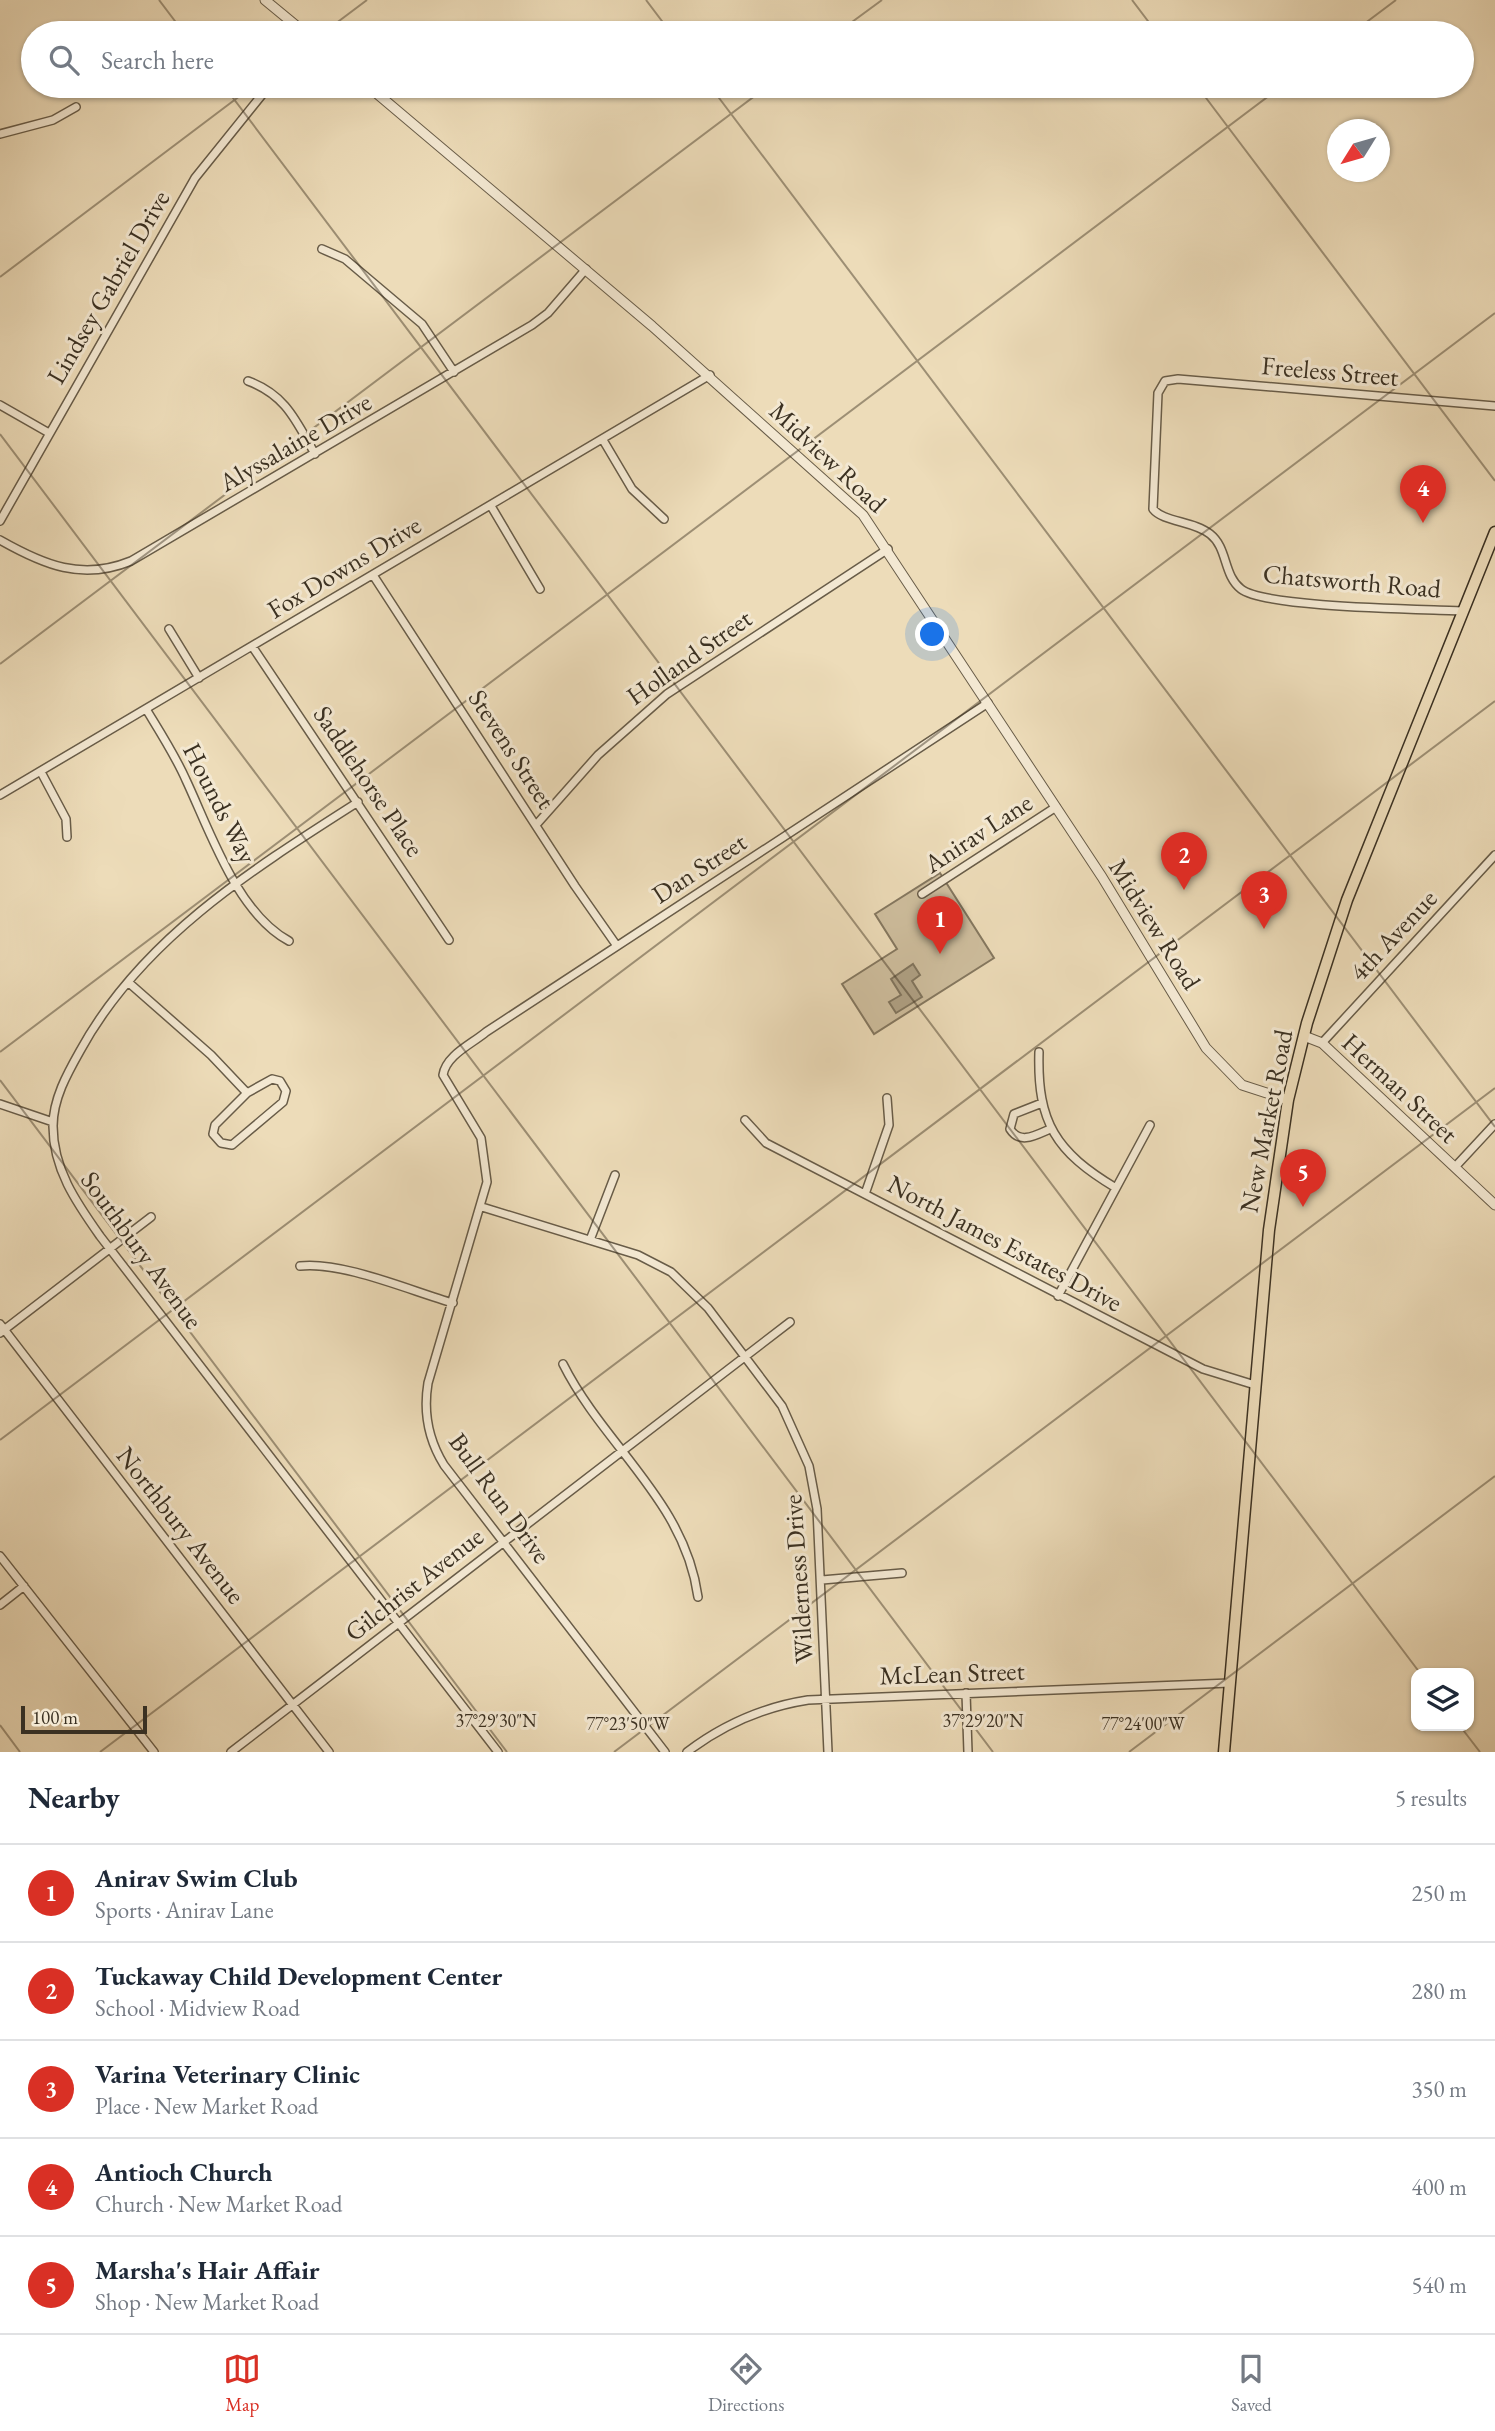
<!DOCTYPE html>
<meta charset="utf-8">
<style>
:root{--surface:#fff;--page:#f2f2f3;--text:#1f2937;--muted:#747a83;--line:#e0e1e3;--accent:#d93025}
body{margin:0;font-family:"EB Garamond",serif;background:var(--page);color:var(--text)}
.controls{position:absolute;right:21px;bottom:21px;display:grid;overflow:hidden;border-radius:14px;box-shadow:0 2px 5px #0004}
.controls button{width:63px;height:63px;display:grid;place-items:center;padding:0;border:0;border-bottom:2px solid var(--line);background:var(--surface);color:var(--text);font:35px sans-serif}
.compass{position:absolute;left:1327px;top:119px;width:63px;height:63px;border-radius:50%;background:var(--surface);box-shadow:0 2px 5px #0004;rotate:233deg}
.scale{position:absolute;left:21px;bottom:18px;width:126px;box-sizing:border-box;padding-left:7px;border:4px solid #3b3122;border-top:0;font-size:19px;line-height:24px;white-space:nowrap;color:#3b3122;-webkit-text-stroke:5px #f3e8d2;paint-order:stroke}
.you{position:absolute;left:933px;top:635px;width:24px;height:24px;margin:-18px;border:5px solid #fff;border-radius:50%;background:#1a73e8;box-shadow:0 0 0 10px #1a73e833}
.badge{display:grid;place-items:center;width:46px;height:46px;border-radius:50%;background:var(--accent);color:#fff;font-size:23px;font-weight:700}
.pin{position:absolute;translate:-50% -58px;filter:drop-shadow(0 2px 4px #0008)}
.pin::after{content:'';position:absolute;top:37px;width:24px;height:21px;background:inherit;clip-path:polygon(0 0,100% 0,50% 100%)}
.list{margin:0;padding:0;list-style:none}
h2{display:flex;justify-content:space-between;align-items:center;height:91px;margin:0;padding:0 28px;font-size:30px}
h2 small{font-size:23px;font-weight:400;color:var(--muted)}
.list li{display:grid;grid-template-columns:46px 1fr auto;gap:21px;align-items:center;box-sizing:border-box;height:98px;padding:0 28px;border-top:2px solid var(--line)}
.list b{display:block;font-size:26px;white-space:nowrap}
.list p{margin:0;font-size:23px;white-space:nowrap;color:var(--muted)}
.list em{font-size:23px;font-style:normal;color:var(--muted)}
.icon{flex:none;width:38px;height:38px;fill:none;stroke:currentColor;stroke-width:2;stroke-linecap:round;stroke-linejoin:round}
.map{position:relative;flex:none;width:1495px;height:1752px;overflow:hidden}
.search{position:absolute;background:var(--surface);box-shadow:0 2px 5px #0004;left:21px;right:21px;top:21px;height:77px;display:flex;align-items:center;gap:18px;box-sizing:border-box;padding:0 24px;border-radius:38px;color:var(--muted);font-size:26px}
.sheet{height:581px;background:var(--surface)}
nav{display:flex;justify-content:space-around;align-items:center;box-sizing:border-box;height:98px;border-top:2px solid var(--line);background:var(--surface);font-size:19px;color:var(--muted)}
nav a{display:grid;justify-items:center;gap:4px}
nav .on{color:var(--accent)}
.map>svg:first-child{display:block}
</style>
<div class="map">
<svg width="1495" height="1752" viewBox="0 0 1495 1752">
<rect width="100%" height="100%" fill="#eddcb9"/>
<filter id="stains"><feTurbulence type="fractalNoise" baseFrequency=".00286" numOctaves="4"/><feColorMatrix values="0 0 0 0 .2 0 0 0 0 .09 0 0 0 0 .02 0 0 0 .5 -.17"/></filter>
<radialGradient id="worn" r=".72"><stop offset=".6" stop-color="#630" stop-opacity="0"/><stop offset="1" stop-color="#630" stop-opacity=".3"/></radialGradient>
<!-- green -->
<path fill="#cfbf9f" stroke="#857860" stroke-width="2" d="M940,873l54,85 -120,76 -32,-50 55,-35 -22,-35z"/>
<!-- water -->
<path fill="#b0a286" stroke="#81755e" stroke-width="2" d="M913,964l7,11 -8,6 10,16 -26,16 -7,-11 12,-7 -10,-16z"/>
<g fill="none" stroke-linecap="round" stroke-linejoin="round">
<!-- minor casing -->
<g stroke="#685c48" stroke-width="10">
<path id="minor" d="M0,134l53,-14 23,-13
M322,249l23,10 77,65 32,48
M248,381c38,14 48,40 67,73
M0,405l49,28
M603,440l29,49 32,30
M491,506l49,83
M0,521l195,-343 74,-92
M0,540c44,25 82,41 131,21l401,-236 16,-12 38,-44
M373,575l202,311 42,60
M1464,611c-40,-2 -199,-3 -223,-22 -18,-14 -13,-41 -31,-55 -16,-13 -47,-12 -57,-25l5,-116 7,-12 13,-2 317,27
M169,629l30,49
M252,646l197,294
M146,709c14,23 29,46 40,71 24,51 51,133 103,161
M41,772l25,47 1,18
M0,795l710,-420
M358,802c-105,67 -217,137 -278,249 -13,23 -27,48 -27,75 0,43 23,76 47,110l398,516
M536,825l62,-70 69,-61 221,-145
M922,894l134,-87
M128,982l83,73 36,38 -32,32 -2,9 8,9 11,2 51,-43 3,-11 -6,-10 -8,-2 -25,14
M1322,1043l173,-188
M1039,1052c-2,71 17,100 77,136
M1042,1103l-28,11 -4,15c10,16 26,6 40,0
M0,1104l53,18
M745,1120l21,23 437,226 52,16
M1455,1167l40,-43
M865,1194l24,-69 -2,-27
M482,1207l156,48 33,17 37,36 74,98 27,60 8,43 11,243
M590,1240l25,-65
M300,1266c42,-5 111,25 153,37
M1058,1296l92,-171
M0,1324l329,428
M0,1333l151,-116
M563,1364c41,82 122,137 135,233
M0,1556l154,196
M822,1580l80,-7
M0,1605l24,-19
M966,1693l2,59
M231,1752l559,-430
M665,1752l-221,-287c-16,-26 -21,-52 -16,-82l59,-201 -6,-44 -38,-63c3,-20 29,-31 43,-43l502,-329
M687,1752c37,-28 76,-45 121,-52l422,-17"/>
</g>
<!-- tertiary casing -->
<g stroke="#685c48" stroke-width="11">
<path id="tertiary" d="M265,0l40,33
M368,86l284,240 211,189 239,362 104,171 36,37 46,15
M1304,1036l18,7 173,162"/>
</g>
<!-- primary casing -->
<g stroke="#3b3122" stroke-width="13">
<path id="primary" d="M1224,1752l45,-522 19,-130 19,-77 40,-123 148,-368"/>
</g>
<!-- minor -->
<use href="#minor" stroke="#f3e8d2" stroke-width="7"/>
<!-- tertiary -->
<use href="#tertiary" stroke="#f3e8d2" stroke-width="9"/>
<!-- primary -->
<use href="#primary" stroke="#eddcb9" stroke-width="10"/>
</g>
<!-- ticks -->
<path fill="none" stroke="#3b3122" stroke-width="2" stroke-opacity="0.45" d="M159,0l25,33M646,0l25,33M1132,0l25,33M323,33l44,-33M837,33l45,-33M1352,33l44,-33M224,86l1196,1587M710,86l785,1041M1197,86l298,395M0,277l253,-191M0,434l993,1318M0,664l768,-578M0,1052l1282,-966M0,1080l507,672M0,1440l1495,-1127M0,1725l20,27M1460,1726l20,26M100,1752l1395,-1051M614,1752l881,-664M1129,1752l366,-276"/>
<g text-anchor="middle" stroke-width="6" stroke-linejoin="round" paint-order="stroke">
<!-- street labels -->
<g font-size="26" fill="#3b3122" stroke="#f3e8d2">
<text transform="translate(108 287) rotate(-60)" y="9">Lindsey Gabriel Drive</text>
<text transform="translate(1330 371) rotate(5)" y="9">Freeless Street</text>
<text transform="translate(295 442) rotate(-30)" y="9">Alyssalaine Drive</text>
<text transform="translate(828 457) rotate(43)" y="9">Midview Road</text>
<text transform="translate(344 567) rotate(-31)" y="9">Fox Downs Drive</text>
<text transform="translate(1352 581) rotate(5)" y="9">Chatsworth Road</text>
<text transform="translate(689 657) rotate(-35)" y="9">Holland Street</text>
<text transform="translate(512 749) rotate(57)" y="9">Stevens Street</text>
<text transform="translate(369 781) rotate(56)" y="9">Saddlehorse Place</text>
<text transform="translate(220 803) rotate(63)" y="9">Hounds Way</text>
<text transform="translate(978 833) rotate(-33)" y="9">Anirav Lane</text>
<text transform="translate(699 868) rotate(-33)" y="9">Dan Street</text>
<text transform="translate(1155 924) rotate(58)" y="9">Midview Road</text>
<text transform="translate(1393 935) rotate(-47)" y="9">4th Avenue</text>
<text transform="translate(1400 1088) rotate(43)" y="9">Herman Street</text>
<text transform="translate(1266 1121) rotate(-79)" y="9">New Market Road</text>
<text transform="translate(1005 1243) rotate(28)" y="9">North James Estates Drive</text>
<text transform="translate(142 1250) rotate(54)" y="9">Southbury Avenue</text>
<text transform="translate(500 1498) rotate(54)" y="9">Bull Run Drive</text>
<text transform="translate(181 1525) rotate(52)" y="9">Northbury Avenue</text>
<text transform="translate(798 1579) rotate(-94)" y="9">Wilderness Drive</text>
<text transform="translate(414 1584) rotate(-38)" y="9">Gilchrist Avenue</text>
<text transform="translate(952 1673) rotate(-2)" y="9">McLean Street</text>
</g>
</g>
<g font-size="18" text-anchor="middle" fill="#3b3122" stroke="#f3e8d2" stroke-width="6" stroke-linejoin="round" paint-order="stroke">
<text x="496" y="1727">37°29'30"N</text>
<text x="983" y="1727">37°29'20"N</text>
<text x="628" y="1730">77°23'50"W</text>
<text x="1143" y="1730">77°24'00"W</text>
</g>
<rect width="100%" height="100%" filter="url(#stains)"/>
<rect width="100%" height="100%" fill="url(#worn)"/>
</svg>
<div class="controls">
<button><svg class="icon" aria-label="layers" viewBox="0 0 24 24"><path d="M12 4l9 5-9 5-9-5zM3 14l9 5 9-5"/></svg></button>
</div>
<svg class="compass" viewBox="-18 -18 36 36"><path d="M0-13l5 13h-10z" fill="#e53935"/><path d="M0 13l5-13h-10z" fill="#747a83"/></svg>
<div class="scale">100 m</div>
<div class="you"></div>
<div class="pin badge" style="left:940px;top:954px">1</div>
<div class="pin badge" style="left:1184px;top:890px">2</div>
<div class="pin badge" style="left:1264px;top:929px">3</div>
<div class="pin badge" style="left:1423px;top:523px">4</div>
<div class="pin badge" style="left:1303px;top:1207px">5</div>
<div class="search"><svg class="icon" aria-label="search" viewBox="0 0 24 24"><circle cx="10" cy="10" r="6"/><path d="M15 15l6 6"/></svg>Search here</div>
</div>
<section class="sheet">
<h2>Nearby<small>5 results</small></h2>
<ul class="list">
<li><span class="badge">1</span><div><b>Anirav Swim Club</b><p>Sports · Anirav Lane</p></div><em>250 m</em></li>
<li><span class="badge">2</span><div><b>Tuckaway Child Development Center</b><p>School · Midview Road</p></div><em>280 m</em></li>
<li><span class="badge">3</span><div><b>Varina Veterinary Clinic</b><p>Place · New Market Road</p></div><em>350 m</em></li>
<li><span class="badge">4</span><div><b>Antioch Church</b><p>Church · New Market Road</p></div><em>400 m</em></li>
<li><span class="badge">5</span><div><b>Marsha's Hair Affair</b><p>Shop · New Market Road</p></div><em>540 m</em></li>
</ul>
</section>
<nav>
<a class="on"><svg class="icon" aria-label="map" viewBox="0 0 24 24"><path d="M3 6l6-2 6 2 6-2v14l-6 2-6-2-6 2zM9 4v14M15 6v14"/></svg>Map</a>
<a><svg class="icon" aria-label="directions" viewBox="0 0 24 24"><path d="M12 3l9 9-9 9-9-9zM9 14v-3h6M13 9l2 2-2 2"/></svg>Directions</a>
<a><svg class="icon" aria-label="saved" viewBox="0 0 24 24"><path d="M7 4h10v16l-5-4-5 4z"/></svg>Saved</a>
</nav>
